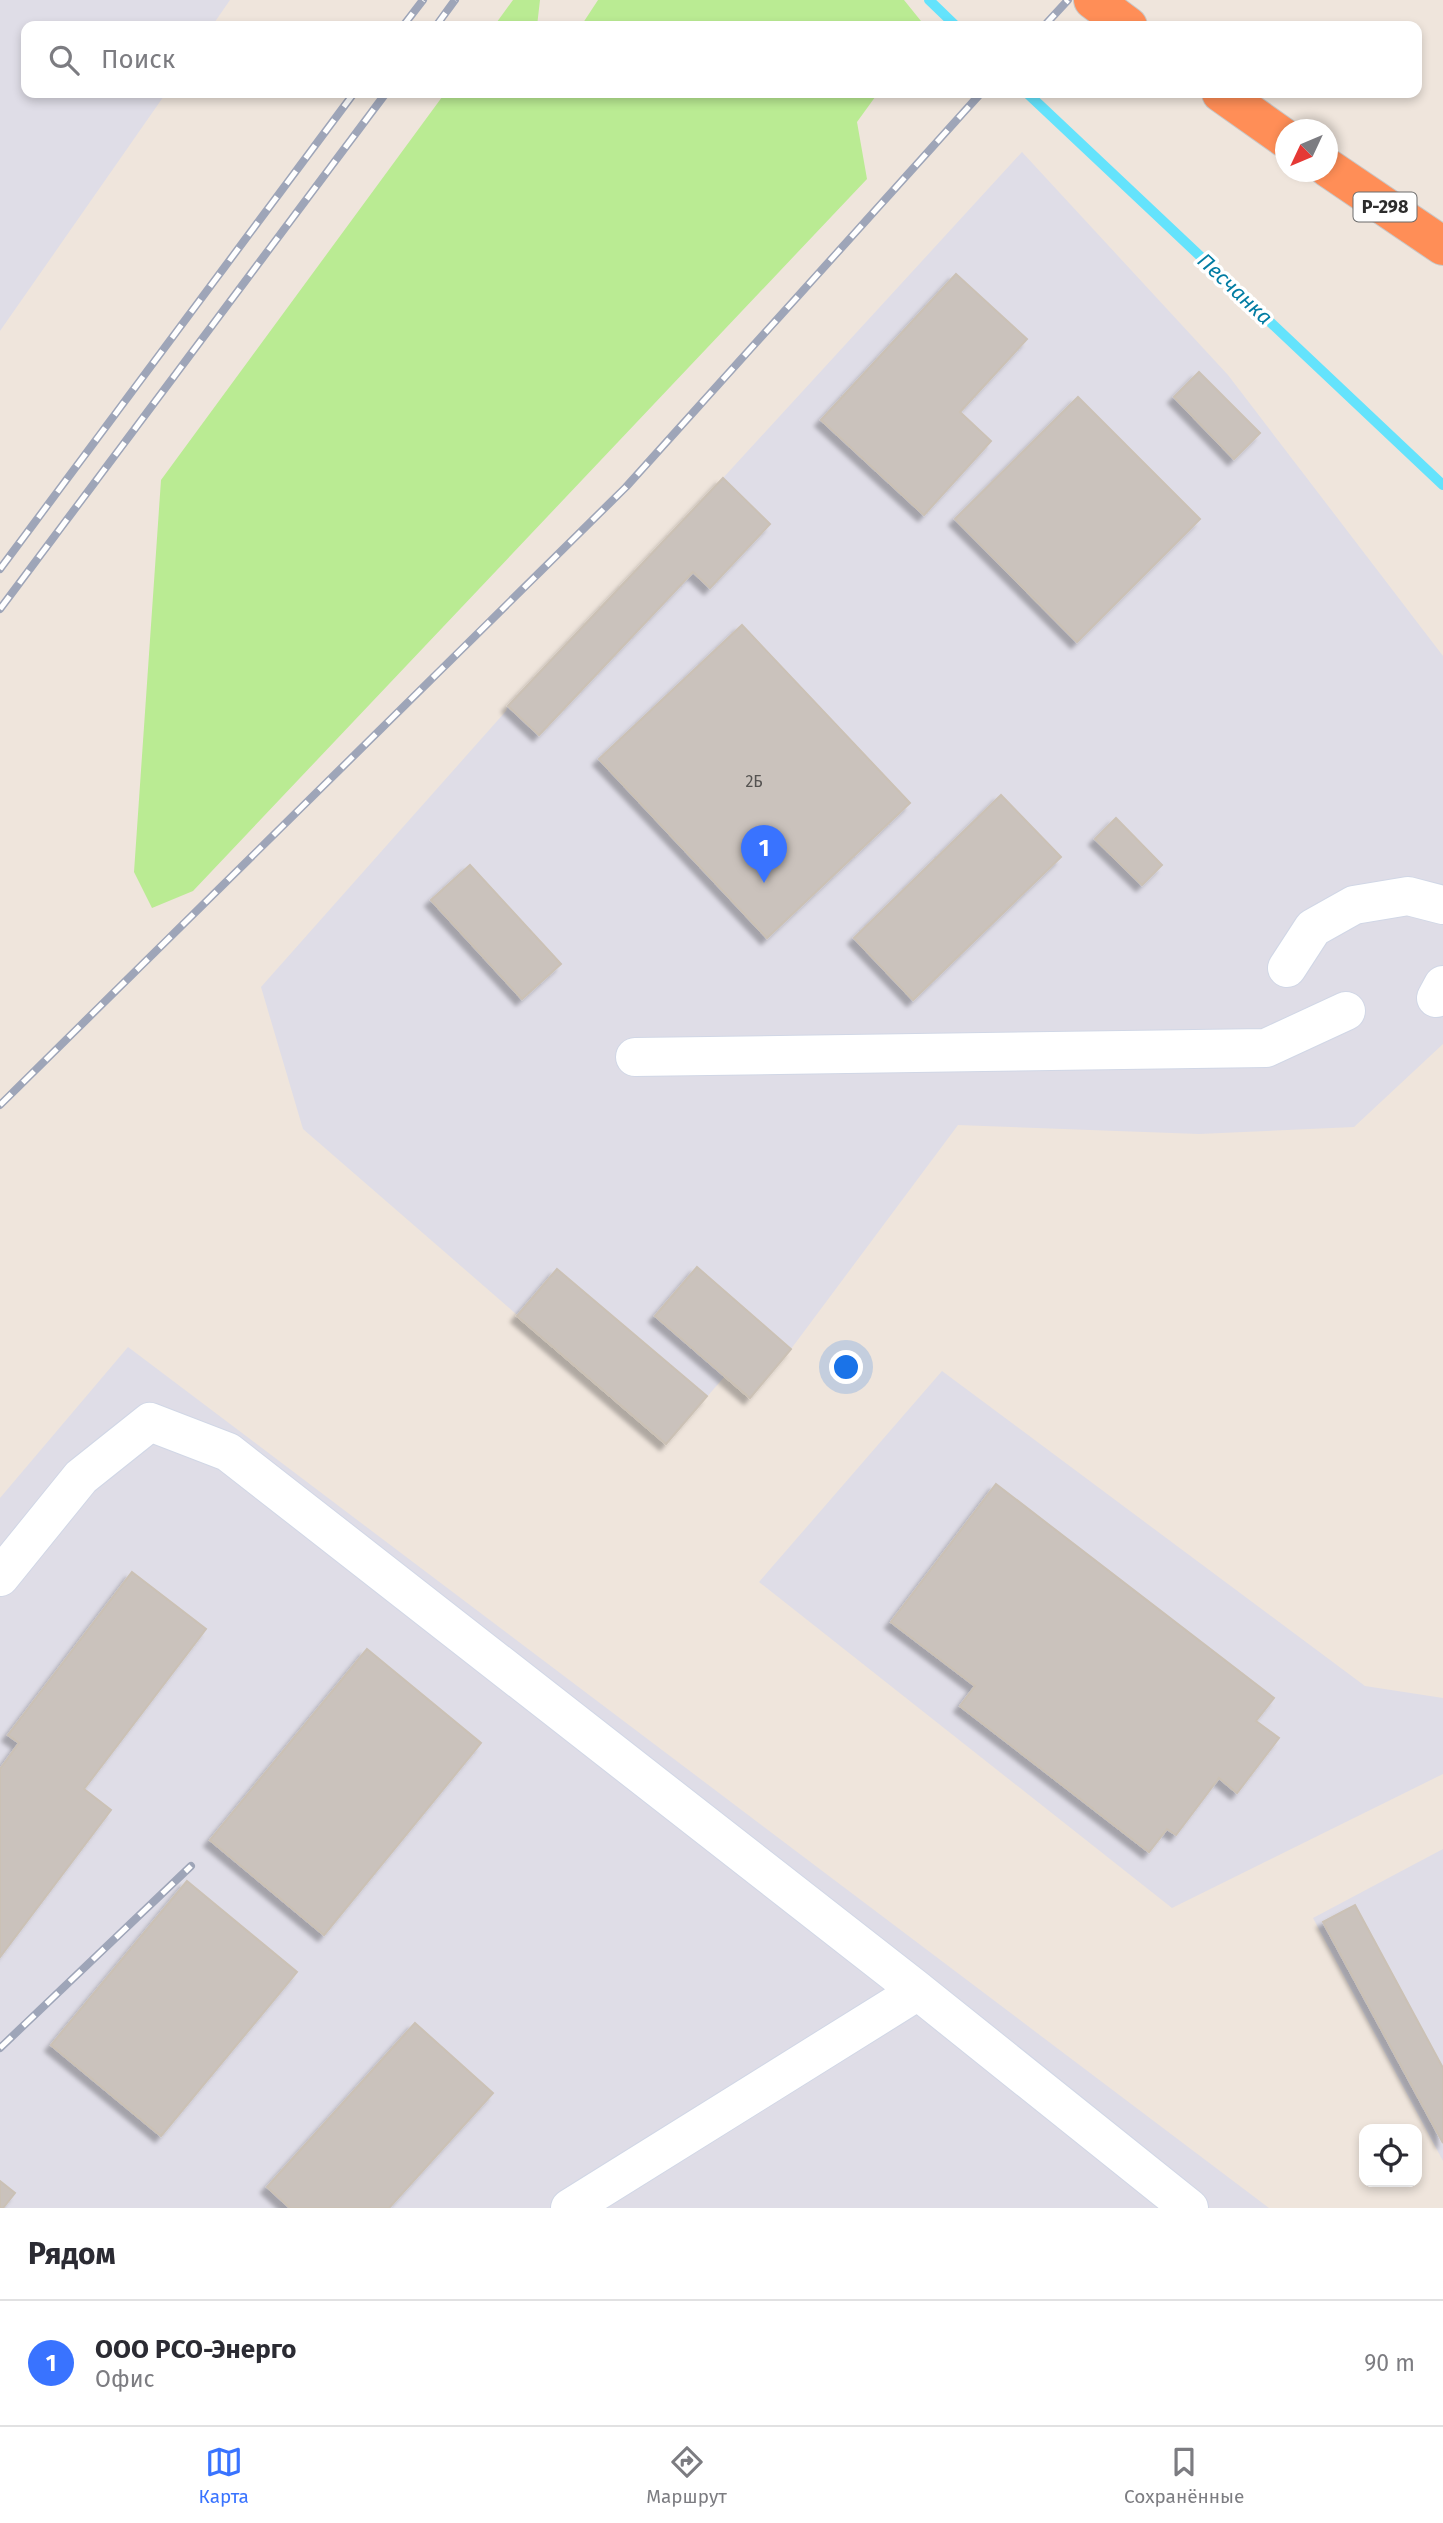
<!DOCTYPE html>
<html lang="ru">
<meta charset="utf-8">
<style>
:root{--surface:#fff;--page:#f2f2f3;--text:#2b2b33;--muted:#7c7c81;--line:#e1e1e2;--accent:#3973ff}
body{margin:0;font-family:"Fira Sans",sans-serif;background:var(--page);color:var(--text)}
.controls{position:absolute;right:21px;bottom:21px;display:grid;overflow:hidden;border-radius:14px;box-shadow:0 4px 10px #0003}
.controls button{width:63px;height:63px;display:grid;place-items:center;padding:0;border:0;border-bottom:2px solid var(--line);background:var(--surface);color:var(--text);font:35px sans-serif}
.compass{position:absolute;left:1275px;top:119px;width:63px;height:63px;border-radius:50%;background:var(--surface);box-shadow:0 4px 10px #0003;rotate:226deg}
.you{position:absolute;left:847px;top:1368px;width:24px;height:24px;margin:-18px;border:5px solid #fff;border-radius:50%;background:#1a73e8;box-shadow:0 0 0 10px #1a73e833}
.badge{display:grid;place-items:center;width:46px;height:46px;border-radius:50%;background:var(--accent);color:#fff;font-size:23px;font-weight:700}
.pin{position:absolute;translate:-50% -58px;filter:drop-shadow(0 2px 4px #0008)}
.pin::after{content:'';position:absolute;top:37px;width:24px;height:21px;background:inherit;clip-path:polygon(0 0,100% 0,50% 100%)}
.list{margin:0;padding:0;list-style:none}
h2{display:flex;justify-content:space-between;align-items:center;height:91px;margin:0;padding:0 28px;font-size:30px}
h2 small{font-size:23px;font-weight:400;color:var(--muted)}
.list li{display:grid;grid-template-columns:46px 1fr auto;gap:21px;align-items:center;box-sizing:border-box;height:126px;padding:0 28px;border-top:2px solid var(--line)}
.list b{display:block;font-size:26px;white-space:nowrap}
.list p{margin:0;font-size:23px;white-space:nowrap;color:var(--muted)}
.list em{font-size:23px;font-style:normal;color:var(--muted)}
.icon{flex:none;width:38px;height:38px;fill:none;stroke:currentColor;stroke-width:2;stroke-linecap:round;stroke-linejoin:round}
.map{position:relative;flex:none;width:1443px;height:2208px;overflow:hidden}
.search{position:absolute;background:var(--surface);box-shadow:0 4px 10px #0003;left:21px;right:21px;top:21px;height:77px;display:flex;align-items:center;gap:18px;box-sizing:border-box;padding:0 24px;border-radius:14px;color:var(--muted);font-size:26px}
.sheet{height:217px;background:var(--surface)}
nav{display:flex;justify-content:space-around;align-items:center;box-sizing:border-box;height:98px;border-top:2px solid var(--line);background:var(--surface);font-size:19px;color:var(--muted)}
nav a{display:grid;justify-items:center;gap:4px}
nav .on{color:var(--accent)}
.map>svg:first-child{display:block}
</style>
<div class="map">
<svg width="1443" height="2208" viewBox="0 0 1443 2208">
<defs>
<filter id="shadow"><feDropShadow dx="-6" dy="6" stdDeviation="2" flood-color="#0004"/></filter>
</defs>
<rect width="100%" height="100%" fill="#efe5dc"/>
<!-- industrial -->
<path fill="#dfdde7" d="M0,0h230l-18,26h-186v67h140l-166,238z
M1022,152l206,223 215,281v388l-89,83 -155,7 -241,-9 -167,224 -41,49 -25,-22 -59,68 -363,-315 -42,-142 245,-276 2,-6 215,-227z
M128,1347l1141,861h-1269v-710z
M942,1371l423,315 78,12v76l-271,134 -413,-326z
M1443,1849v312l-130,-243z"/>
<!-- green -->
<path fill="#baeb93" d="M513,0h27l-3,26h-43z
M598,0h306l21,26h-344z
M445,93h433l-21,29 10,57 -674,712 -41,17 -18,-36 27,-392z"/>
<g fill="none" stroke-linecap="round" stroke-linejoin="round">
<!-- stream -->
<path stroke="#64e3fc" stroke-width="10" d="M929,0l27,26
M1027,93l416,392"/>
</g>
<!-- building -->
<path fill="#cac2bc" stroke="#cbc1b5" stroke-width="2" filter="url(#shadow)" d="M956,274l71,65 -67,73 31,29 -67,74 -103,-95z
M1199,372l61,61 -26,26 -60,-62z
M1078,397l122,122 -123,123 -122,-123z
M723,478l47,46 -60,64 -17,-16 -154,163 -31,-29z
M742,625l168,178 -143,135 -168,-179z
M1001,795l60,62 -148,143 -59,-62z
M1116,818l46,47 -20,20 -47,-46z
M470,865l91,99 -39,35 -91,-99z
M697,1267l94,82 -41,49 -95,-82z
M557,1269l150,127 -41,48 -149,-128z
M996,1484l278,214 -18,23 23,17 -42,55 -18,-15 -43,57 -9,-6 -18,23 -189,-146 15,-20 -84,-64z
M132,1572l74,57 -122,160 27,21 -111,147v-188l19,-26 -11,-8z
M367,1649l114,94 -157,192 -114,-95z
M187,1881l110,91 -136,164 -110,-91z
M1355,1905l88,163v75l-120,-221z
M415,2023l78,70 -104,115h-99l-23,-21z
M0,2181l15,12 -12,15h-3z"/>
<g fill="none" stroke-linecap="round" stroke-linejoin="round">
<!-- minor casing -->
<g stroke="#d1d7e6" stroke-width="40">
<path id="minor" d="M1287,968l26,-40 41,-23 54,-9 35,9
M1436,998l7,-13
M635,1057l631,-9 80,-37
M0,1577l81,-100 69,-55 78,30 690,539
M570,2208l348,-217 271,217"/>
</g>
<!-- highway casing -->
<g stroke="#c8c8c8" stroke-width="40">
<path id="highway" d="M1093,0l35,26
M1221,93l65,46
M1328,168l115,78"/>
</g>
<!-- minor -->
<use href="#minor" stroke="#fff" stroke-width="38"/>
<!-- highway -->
<use href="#highway" stroke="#ff8e57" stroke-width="38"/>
<!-- rail casing -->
<g stroke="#9ea5b8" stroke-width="8">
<path id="rail" d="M403,26l20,-26
M436,26l19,-26
M1044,26l24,-26
M0,569l354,-476
M0,609l386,-516
M0,1105l626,-618 355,-394
M0,2048l191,-182"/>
</g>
<!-- rail -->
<use href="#rail" stroke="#fff" stroke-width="5" stroke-dasharray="16" stroke-linecap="butt"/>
</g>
<g text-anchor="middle" stroke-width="7" stroke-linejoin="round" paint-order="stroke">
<!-- number labels -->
<g font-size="16" fill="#545250">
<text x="754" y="787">2Б</text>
</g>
<!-- shield labels -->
<rect fill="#fff" stroke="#6b6b6b" stroke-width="2" x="1353.5" y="192.5" width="63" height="29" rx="5"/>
<g font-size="18" font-weight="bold" fill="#2c2c2c">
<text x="1385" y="213">Р-298</text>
</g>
<!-- water labels -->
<g font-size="21" font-style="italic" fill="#017ca3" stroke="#fff">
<text transform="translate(1235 289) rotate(43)" y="7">Песчанка</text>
</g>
</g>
</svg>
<div class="controls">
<button><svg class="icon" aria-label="locate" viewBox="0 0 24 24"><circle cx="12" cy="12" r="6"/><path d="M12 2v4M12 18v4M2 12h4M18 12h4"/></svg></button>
</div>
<svg class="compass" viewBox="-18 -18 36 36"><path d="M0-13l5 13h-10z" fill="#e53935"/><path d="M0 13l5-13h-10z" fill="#7c7c81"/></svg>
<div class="you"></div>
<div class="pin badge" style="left:764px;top:883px">1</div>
<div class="search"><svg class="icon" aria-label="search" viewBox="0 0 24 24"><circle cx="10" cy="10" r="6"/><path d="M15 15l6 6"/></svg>Поиск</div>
</div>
<section class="sheet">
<h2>Рядом<small></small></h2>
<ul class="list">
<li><span class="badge">1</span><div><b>ООО РСО-Энерго</b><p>Офис</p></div><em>90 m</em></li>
</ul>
</section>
<nav>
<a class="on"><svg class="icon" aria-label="map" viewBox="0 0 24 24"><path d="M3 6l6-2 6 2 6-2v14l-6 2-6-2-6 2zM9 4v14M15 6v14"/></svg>Карта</a>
<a><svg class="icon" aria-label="directions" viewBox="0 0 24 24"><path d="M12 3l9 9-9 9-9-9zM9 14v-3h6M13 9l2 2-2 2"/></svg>Маршрут</a>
<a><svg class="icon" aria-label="saved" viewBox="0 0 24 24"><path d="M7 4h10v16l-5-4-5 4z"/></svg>Сохранённые</a>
</nav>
